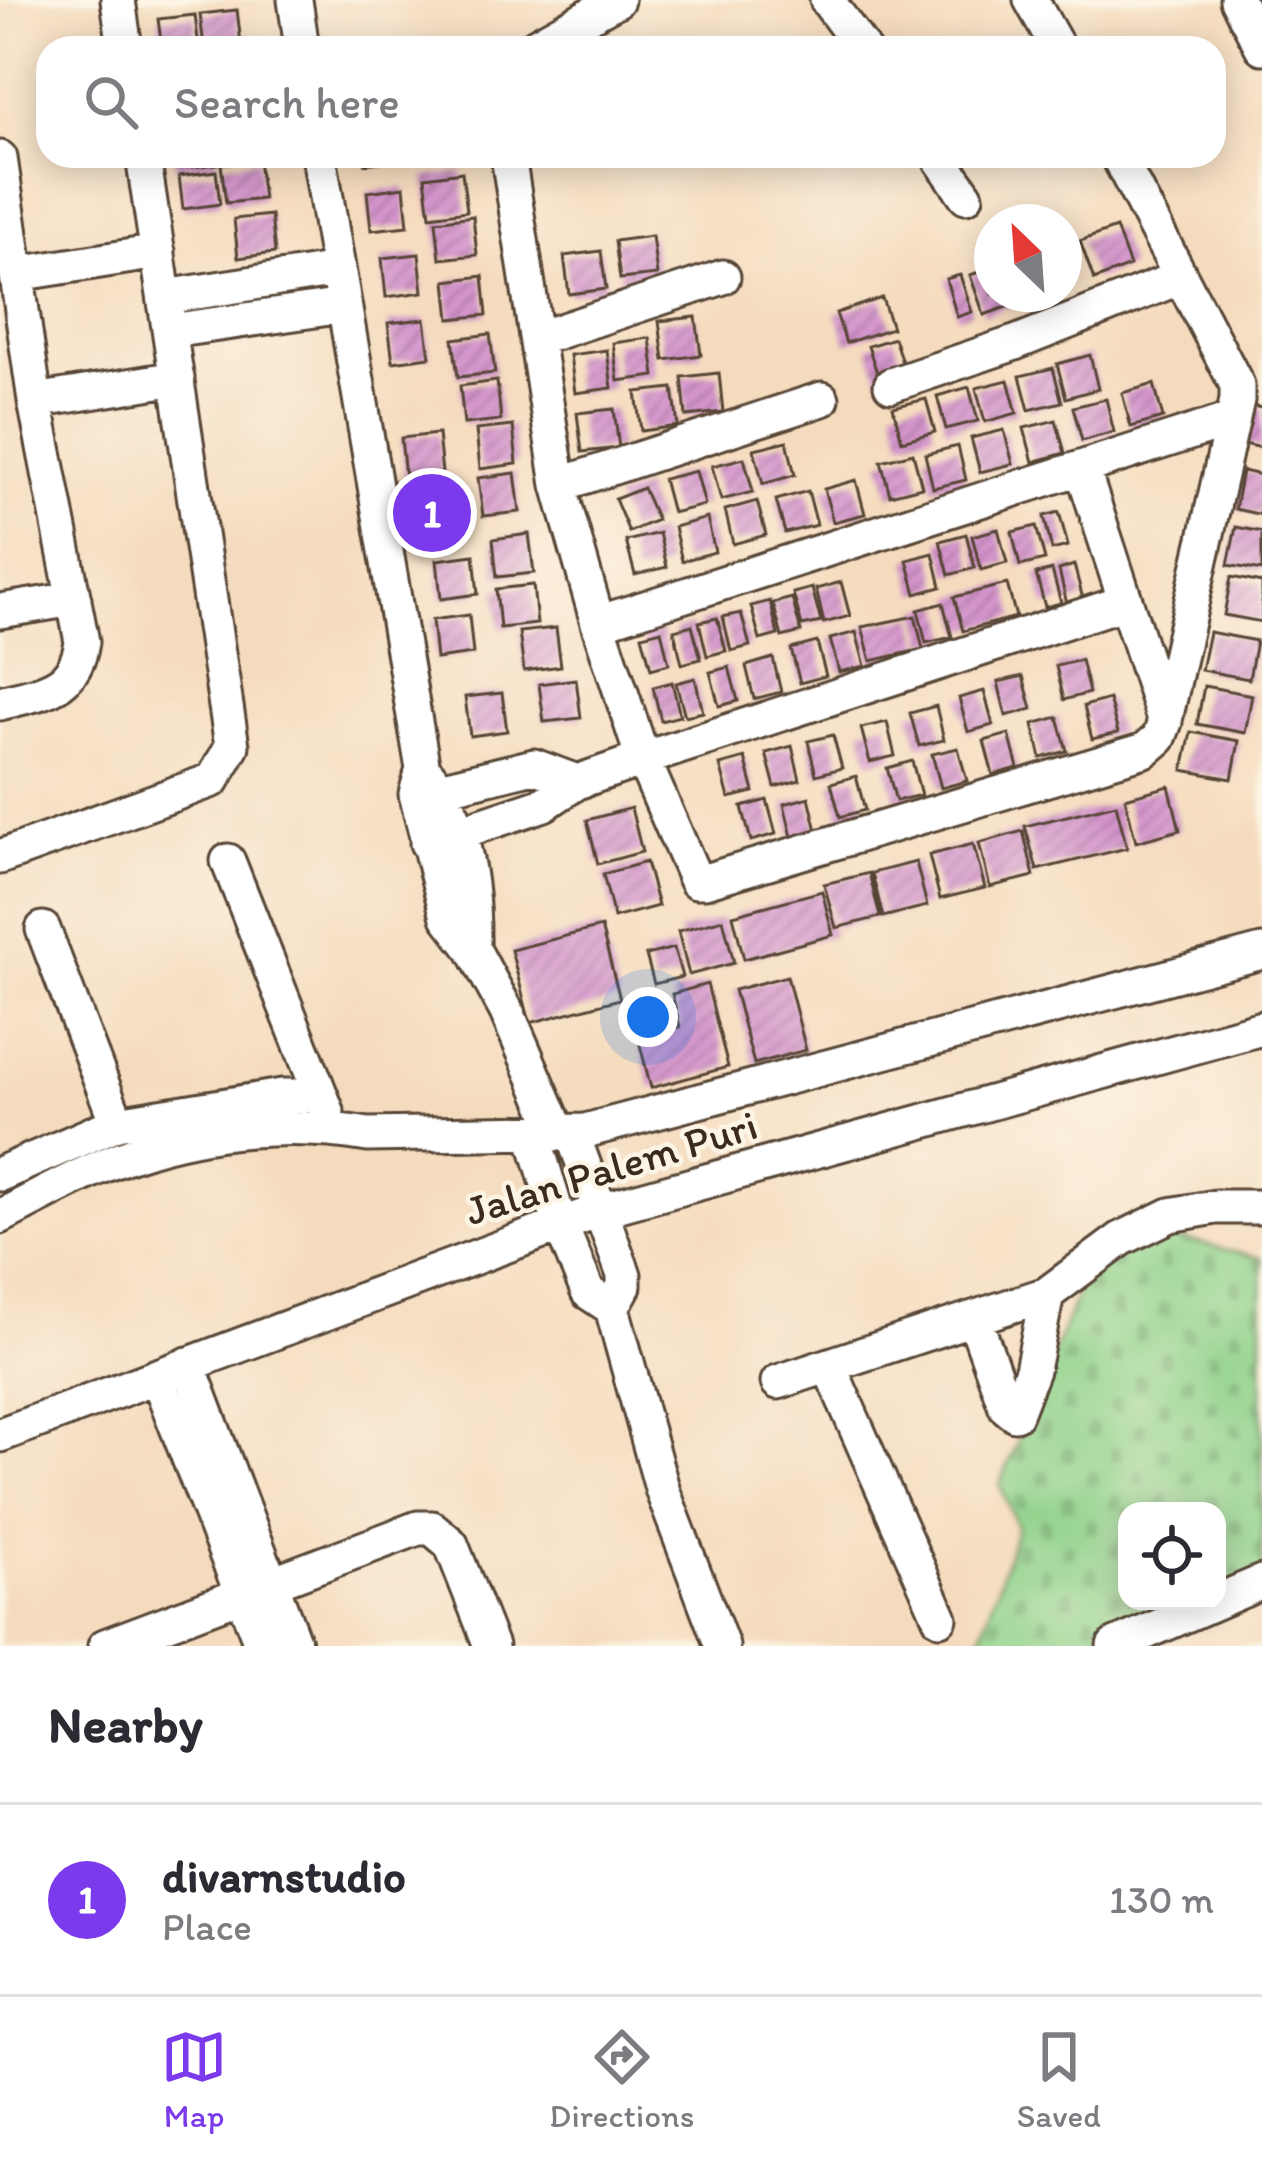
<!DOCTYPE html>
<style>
:root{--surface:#fff;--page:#f7f7f7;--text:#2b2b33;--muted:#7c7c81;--line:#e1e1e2;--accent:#7c3aed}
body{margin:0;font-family:Itim,sans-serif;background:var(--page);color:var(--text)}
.controls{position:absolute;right:36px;bottom:36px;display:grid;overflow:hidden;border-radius:24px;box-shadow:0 6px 30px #0003}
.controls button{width:108px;height:108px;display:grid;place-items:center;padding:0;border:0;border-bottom:3px solid var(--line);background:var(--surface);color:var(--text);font:60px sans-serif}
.compass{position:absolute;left:974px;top:204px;width:108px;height:108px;border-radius:50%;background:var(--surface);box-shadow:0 6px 30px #0003;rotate:335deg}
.you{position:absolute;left:648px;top:1017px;width:42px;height:42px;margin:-30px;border:9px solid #fff;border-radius:50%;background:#1a73e8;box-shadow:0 0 0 18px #1a73e833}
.badge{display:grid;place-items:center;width:78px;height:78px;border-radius:50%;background:var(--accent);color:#fff;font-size:39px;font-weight:700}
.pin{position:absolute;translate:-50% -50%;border:6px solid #fff;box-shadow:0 3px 12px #0006}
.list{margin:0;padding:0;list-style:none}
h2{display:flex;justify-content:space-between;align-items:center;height:156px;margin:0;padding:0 48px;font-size:51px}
h2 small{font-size:39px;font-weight:400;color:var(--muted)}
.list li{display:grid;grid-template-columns:78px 1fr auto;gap:36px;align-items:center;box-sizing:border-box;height:192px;padding:0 48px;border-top:3px solid var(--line)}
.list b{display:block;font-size:45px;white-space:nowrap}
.list p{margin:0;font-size:39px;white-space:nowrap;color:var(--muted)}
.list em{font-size:39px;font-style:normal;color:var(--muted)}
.icon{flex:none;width:66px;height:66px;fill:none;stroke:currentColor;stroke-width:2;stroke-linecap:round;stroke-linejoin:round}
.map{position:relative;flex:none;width:1262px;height:1646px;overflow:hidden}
.search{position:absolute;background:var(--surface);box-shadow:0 6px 30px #0003;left:36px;right:36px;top:36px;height:132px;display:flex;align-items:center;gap:30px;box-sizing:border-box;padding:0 42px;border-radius:36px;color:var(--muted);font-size:45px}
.sheet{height:348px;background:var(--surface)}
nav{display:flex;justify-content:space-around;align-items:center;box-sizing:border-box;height:168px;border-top:3px solid var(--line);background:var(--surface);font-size:33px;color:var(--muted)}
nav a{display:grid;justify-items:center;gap:6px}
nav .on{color:var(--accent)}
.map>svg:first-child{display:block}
</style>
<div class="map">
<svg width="1262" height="1646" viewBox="0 0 1262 1646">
<defs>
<pattern id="cemetery-stones" width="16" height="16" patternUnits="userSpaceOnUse" patternTransform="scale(3)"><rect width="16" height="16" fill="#8fd28a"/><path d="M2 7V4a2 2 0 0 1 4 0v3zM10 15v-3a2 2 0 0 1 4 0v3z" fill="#7cb477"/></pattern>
<pattern id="building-hatch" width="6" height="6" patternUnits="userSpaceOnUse" patternTransform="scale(3)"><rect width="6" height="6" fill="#d494cc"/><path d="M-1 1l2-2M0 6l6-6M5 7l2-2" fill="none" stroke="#ad79a5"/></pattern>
</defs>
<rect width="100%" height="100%" fill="#fcf5e5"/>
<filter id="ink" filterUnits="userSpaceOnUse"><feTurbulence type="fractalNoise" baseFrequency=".00833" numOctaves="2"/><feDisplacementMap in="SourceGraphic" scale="24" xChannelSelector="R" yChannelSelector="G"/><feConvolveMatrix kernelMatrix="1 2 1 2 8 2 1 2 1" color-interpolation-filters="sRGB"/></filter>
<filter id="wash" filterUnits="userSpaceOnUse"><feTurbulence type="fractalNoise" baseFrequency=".004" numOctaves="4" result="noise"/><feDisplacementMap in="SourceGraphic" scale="48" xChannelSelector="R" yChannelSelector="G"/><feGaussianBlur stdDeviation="2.7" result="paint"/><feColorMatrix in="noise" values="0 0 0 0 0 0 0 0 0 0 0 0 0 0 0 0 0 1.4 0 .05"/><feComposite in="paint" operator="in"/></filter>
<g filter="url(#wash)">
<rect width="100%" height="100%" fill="#f5dbbe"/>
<!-- cemetery -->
<path fill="url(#cemetery-stones)" stroke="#657e54" stroke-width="3" fill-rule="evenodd" d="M1172,1237l90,21v334l-125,54h-159l39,-119 -17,-42 84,-207 47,-31zM1127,1511h90v90h-90z"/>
<g id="blocks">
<!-- building -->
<path fill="url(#building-hatch)" d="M237,10l4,33 -37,4 -4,-33z
M195,15l4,33h-37l-4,-29z
M174,156h42l1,8 -41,5z
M364,156h39v3l-38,5z
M258,160l5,39 -37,4 -5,-39z
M216,171l4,33 -37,5 -4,-33z
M462,172l5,39 -37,5 -5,-39z
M404,187l4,39 -37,4 -4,-38z
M271,215l4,38 -37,5 -4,-39z
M473,216l4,39 -37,4 -4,-38z
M1116,228l14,38 -36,14 -14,-39z
M652,236l5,39 -37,4 -5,-38z
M601,251l5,38 -37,5 -5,-38z
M419,254l4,38 -37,5 -4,-39z
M992,268v26h23l3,9 -34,12 -14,-40z
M960,275l12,37 -15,5 -11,-38z
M483,276l4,39 -37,4 -4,-38z
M1023,294h33l1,1 -30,10z
M882,298l10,30 -46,15 -10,-30z
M696,317l5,38 -37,5 -5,-39z
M425,319l5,38 -37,5 -5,-39z
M490,334l5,39 -37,4 -5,-38z
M650,338l5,38 -37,5 -5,-38z
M894,338l13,39 -26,8 -13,-39z
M607,350l5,38 -37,5 -5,-38z
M1090,355l8,34 -32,9 -9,-34z
M1053,368l9,34 -33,8 -9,-34z
M719,373l4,39 -37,4 -4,-39z
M1008,380l9,33 -32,9 -9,-34z
M497,381l4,39 -37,4 -4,-38z
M1154,384l9,34 -32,9 -9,-34z
M969,387l9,34 -32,8 -9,-33z
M673,388l5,38 -37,5 -5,-39z
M926,399l9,33 -33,9 -9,-34z
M1106,399l8,33 -32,9 -9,-34z
M1251,406l11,2v40l-18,-4z
M614,409l5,39 -37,4 -5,-39z
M1056,420l9,33 -32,9 -9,-34z
M513,426l4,38 -37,5 -4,-39z
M1004,430l9,34 -33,8 -9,-34z
M438,434l4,39 -37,4 -4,-39z
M787,441l8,34 -32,9 -9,-35z
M958,446l8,34 -33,8 -8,-34z
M913,453l9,34 -32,8 -9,-34z
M744,458l9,34 -32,8 -9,-34z
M696,471l9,34 -33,8 -9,-34z
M1242,471l20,4v40l-27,-6z
M515,473l5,39 -37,4 -5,-38z
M856,480l9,34 -32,8 -9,-33z
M643,488l14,32 -28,12 -14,-33z
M448,491l4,39 -37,5 -4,-39z
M808,491l9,34 -32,8 -9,-33z
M757,501l9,34 -33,9 -8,-34z
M1059,512l9,34 -16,4 -8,-34z
M707,518l8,34 -33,9 -8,-34z
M1036,526l9,34 -25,6 -8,-34z
M1236,527l26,5v39l-34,-6z
M998,529l9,34 -26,7 -9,-34z
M659,533l8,34 -32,8 -9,-34z
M529,534l5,39 -37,4 -4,-38z
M966,534l9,34 -26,7 -9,-34z
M933,553l8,34 -25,7 -9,-34z
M474,555l4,39 -37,5 -4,-39z
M1074,565l9,34 -16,5 -8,-34z
M1052,570l9,33 -16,4 -9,-33z
M1231,577l31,6v39l-38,-7z
M841,582l9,34 -26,7 -8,-34z
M1007,584l9,33 -53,14 -9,-34z
M533,585l4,39 -37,4 -4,-39z
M812,588l9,34 -19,4 -9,-33z
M792,598l9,34 -19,5 -9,-34z
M770,601l8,34 -18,5 -9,-34z
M943,603l9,34 -26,6 -8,-33z
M741,613l9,33 -19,5 -8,-34z
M469,615l4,39 -37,5 -4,-39z
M915,616l8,33 -52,12 -9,-34z
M717,618l9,33 -19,5 -8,-34z
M692,625l9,34 -19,5 -8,-34z
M556,628l5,38 -37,5 -5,-39z
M661,630l8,34 -18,5 -9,-34z
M856,632l9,34 -26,6 -9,-33z
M1209,632l47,9 -7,38 -48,-9z
M817,642l9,34 -26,7 -9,-34z
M773,658l8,34 -27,7 -8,-33z
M1081,660l8,33 -25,7 -8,-34z
M729,667l9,34 -19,5 -9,-34z
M1023,676l9,33 -26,7 -8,-34z
M695,678l8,34 -18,4 -9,-33z
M576,679l5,39 -37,4 -5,-38z
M672,682l8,34 -19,5 -8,-34z
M1204,686l48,9 -7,38 -48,-9z
M984,691l9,34 -25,7 -9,-34z
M502,693l5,38 -37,5 -5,-39z
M1109,699l9,34 -26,6 -8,-33z
M936,706l8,34 -25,6 -9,-33z
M1058,717l9,34 -26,7 -8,-34z
M887,722l8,34 -25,6 -9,-34z
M1191,732l48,9 -7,38 -49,-9z
M1009,734l9,34 -25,7 -9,-34z
M833,735l9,33 -26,7 -8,-34z
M792,746l8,34 -25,7 -9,-34z
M958,748l9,33 -26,7 -9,-34z
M745,758l9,34 -25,6 -9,-33z
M912,761l9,34 -25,6 -9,-33z
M856,776l9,34 -25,7 -9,-34z
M1169,786l11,44 -44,12 -11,-44z
M809,797l8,34 -25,6 -8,-33z
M767,800l9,34 -25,7 -9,-34z
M1116,804l11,44 -90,22 -12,-44z
M631,808l11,44 -44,12 -11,-44z
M1023,831l11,45 -44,11 -11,-44z
M973,844l12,44 -45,11 -11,-44z
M646,862l12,44 -44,12 -11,-44z
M916,862l11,44 -44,11 -11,-44z
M869,873l11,44 -44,11 -12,-44z
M822,891l11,44 -89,24 -11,-44z
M723,919l11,44 -45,12 -11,-44z
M601,927l19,72 -90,24 -19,-73z
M674,948l8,29 -28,7 -8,-29z
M787,976l19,74 -52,14 -20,-74z
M707,984l21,83 -77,21 -13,-51 42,-10 -8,-33z"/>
</g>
</g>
<g filter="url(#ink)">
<use href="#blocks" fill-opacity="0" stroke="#574536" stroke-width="3"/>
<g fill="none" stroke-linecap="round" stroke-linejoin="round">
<!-- street casing -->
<g stroke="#574536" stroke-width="39">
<path id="street" d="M118,0l7,48
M295,0l7,48
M827,0l35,48
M1031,0l27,48
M1237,0l25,47
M536,45l81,-45
M319,156l104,613 -7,25 32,123 25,32 34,63 52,122
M508,156l51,329 39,138 45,136 53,122h9l440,-131 14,-12 6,-16 -83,-254
M938,156l28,40
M1118,156l119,229v15l-72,320
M0,158l35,243 47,241c-7,49 -41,50 -82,61
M17,274l141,-22
M165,297l172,-27
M170,331l173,-25
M539,338l184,-61
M891,385l124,-42 166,-66
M35,401l142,-23
M559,485l263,-86
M0,611l74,-12
M598,623l635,-204
M423,769c43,44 51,121 50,180
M423,793l111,-27 43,16
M427,843l117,-39 33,-22 66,-23 482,-157
M0,857l213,-77 19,-34 -89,-590
M228,861l99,250
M43,929l74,194
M572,1133l52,142v11l-12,22 51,184 59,154
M533,1134l27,90 28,68 24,16
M0,1174l117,-51 165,-27 37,-1
M0,1217c44,-23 89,-48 136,-64 72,-24 157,-31 232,-18l217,-4 677,-179
M975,1320l31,87 9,7 17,-44 15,-76
M188,1364l107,282
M829,1366l111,252
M157,1376l105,270
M778,1382l269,-88 74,-55 49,-24 46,-8h46
M0,1435l601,-225 661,-182
M105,1646l313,-118h14l19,16 40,102
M1114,1646l148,-64"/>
</g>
<!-- street -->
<use href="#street" stroke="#fff" stroke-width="33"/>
</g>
</g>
<g text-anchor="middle" stroke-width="9" stroke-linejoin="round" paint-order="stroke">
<!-- street labels -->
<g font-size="42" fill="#3b2a1e" stroke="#fcf5e5">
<text transform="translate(611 1167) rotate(-17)" y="15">Jalan Palem Puri</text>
</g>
</g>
</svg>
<div class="controls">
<button><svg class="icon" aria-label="locate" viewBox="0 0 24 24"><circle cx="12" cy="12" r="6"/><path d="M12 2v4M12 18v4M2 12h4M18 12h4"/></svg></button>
</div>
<svg class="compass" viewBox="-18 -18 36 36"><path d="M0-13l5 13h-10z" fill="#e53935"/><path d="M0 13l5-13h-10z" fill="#7c7c81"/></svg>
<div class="you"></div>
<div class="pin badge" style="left:432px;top:513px">1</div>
<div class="search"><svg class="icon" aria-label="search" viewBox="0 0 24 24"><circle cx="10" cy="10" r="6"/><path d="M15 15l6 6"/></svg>Search here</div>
</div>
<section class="sheet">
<h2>Nearby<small></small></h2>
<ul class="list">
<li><span class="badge">1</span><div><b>divarnstudio</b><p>Place</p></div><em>130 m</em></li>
</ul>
</section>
<nav>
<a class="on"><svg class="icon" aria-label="map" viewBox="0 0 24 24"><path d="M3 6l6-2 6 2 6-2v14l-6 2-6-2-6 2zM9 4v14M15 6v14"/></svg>Map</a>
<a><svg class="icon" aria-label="directions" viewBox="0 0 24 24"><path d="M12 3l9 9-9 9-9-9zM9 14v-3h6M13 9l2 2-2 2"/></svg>Directions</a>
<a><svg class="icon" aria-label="saved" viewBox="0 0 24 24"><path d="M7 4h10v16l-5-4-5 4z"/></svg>Saved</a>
</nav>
